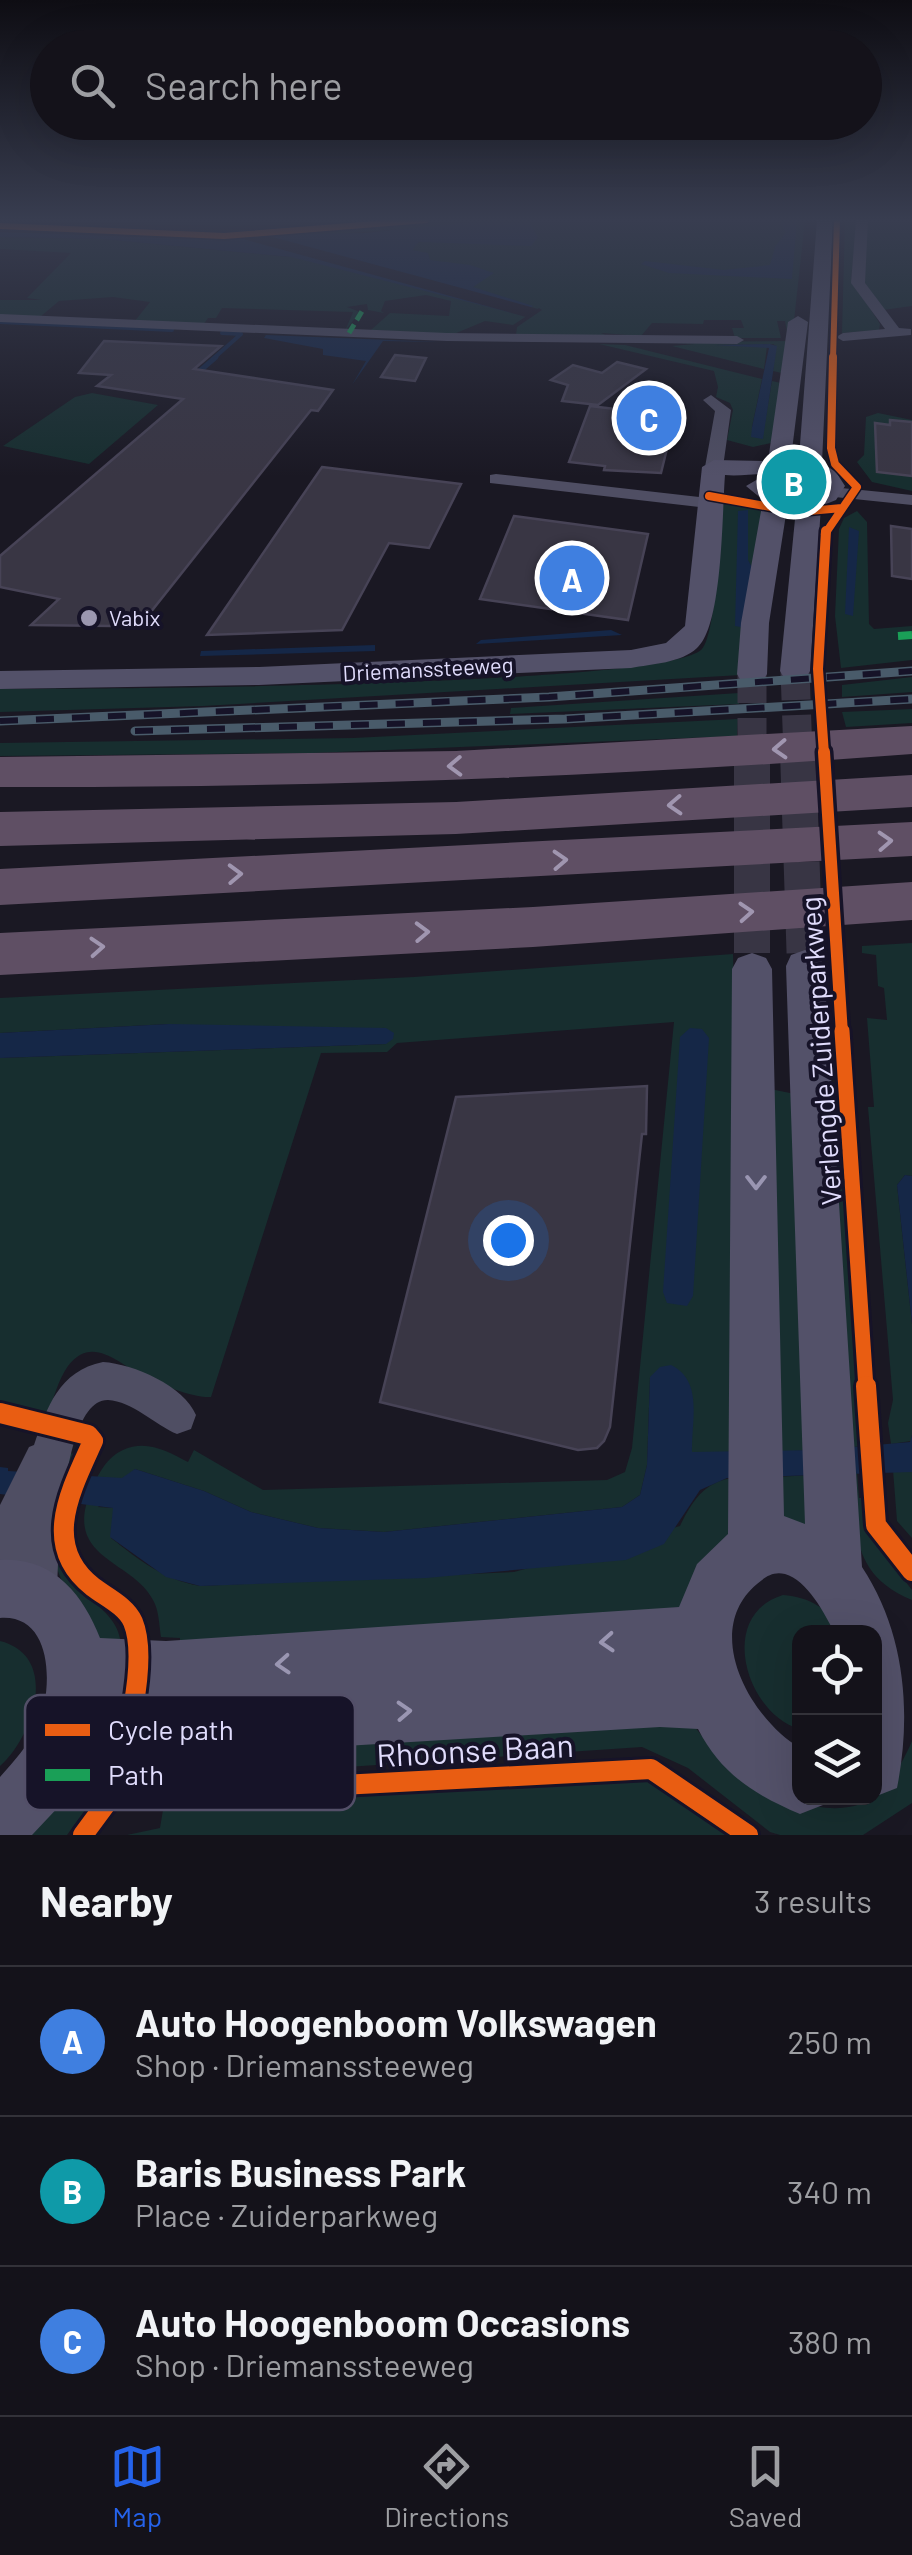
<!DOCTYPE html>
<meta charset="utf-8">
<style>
:root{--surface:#14121a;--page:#212027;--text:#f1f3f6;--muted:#9d9ea2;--line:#333239;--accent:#2563eb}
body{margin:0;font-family:Barlow,sans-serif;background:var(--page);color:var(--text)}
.controls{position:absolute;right:30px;bottom:30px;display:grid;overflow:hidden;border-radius:20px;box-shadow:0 10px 40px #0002}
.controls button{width:90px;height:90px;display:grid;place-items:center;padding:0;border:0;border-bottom:2px solid var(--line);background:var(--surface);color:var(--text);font:50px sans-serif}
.you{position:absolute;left:508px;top:1240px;width:35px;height:35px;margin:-25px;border:8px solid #fff;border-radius:50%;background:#1a73e8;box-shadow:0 0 0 15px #1a73e833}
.badge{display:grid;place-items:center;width:65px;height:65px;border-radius:50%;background:var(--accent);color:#fff;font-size:32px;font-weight:700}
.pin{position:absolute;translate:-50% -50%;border:5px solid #fff;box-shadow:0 2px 10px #0006}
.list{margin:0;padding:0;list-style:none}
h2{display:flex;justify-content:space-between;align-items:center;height:130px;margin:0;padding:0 40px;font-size:42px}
h2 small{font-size:32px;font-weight:400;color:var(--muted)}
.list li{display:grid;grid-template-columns:65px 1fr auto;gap:30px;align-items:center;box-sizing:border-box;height:150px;padding:0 40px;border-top:2px solid var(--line)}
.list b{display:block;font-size:38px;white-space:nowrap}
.list p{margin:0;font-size:32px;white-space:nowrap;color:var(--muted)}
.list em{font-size:32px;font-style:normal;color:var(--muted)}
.icon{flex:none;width:55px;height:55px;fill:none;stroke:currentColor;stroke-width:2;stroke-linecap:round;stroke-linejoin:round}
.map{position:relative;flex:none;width:912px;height:1835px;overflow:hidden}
.search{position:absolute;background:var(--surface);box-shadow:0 10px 40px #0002;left:30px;right:30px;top:30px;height:110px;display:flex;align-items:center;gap:25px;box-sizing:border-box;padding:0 35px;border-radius:55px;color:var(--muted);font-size:38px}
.sheet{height:580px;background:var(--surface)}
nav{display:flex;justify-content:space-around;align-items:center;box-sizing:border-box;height:140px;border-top:2px solid var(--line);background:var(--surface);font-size:28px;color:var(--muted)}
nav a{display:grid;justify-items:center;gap:5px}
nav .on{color:var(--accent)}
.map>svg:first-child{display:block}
</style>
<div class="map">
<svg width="912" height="1835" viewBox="0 0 912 1835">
<rect width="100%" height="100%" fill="#1a1823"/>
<!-- green -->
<path fill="#172e2f" d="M0,220h400l-167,6z
M438,220h50c-121,15 -243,21 -365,15l102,3z
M501,220h294l1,9 1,-9h8l-11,101 -6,16 -3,-16h-8l4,17h-46l-3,-10h12l-3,-8h-37l-1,4 -51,-1 -11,13 -40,-3 7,3 -92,-1 1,-8 25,-17 -3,-2 -26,17 -28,-4 -31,13 -83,-4 19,-17 59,3 2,-15 -25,-6 -41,6 -4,10 3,2 -16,-3 -1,-6 -20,3 13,5 -15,19 8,-19 -131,-4 -6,10h-8l-5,7 -69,-3 16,-20 -37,-5 -54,4 -19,16 -40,-2v-15h42l-15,-2 44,-45 -71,-4v-12l103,2 187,18 58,-11 66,-2z
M845,220h12l-6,59 29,45 -1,6 -37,3z
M866,220h46v86l-29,4 -21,-26z
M789,341l-3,33 -13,-3 3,-25 -3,-2 -58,1 52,1 -3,23 -92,-23 23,-2 -39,-2z
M599,344l26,1 137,34 -10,48 10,12 10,-58 13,3 -14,59 -18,4 -26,-7 6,-30 -3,-7 -14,-6 2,-10 -4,-16z
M92,393l66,12 -69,59 -86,-18 72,-49z
M878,413l34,7v71l-40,-9 -15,-20 7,-7 2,-38z
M723,500l43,10 -13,59 -5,-8v-51l-2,118 -5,47 -538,31 -203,6v-23c88,0 667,-2 702,-40 14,-15 19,-122 21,-149z
M857,511l10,11 2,102 5,5 38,-3v34l-71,8 -6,-52 4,-87 5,-11z
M912,677v15l-70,5v-12z
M739,693v11l-229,10 1,-6z
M912,709v14l-66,4 -4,-15z
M738,719l-1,17 -425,17 -312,3v-13l353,-5z
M912,943v233l-7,-1 -8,10 15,139v111l-1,6 -20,3 -3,-21 5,-23 -25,-293h6l-7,-89 20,2 -3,-32 -6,-2 -2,-31 -14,-2v-7z
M733,954l12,498h-55l-40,-75 -3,88 -7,30 -18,12 -238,25 -66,-4 -67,-16 -47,-21 -69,-22 -37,38 16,1 -3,30c28,22 53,42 89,48l314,-14 166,-46c14,-29 28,-48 62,-49l2,45 -62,85 -503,50 1,-19 -19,-1c-2,-12 -2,-27 -8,-37 -20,-40 -91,-41 -62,-109 7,-17 16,-34 32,-41 24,-11 45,2 65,12l6,-12 69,40 344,-10 18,-8 7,-24 42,-426 -277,21 -10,9 -66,1 -110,344c-20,1 -50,-13 -68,-21 -24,-12 -51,-42 -75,-10 -10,14 -15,34 -21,51l-47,-17v-342l386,-14 -217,-20 -169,9v-35l414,-21z
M770,1089l30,6 18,355 -48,2z
M829,1099h11l20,347 -12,2z
M68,1453l10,1c-30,53 -38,98 11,143 21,20 32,27 33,58 -20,-5 -29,-21 -39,-37 -43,-66 -38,-92 -15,-165z
M893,1470l19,2v66l-15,-17z
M857,1472l2,26h4l7,38 42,54v10c-61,-25 -56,-70 -63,-127z
M813,1475l7,53 -48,-6 3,-45z
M783,1595c27,2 46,14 60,37h-43l-1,97c-54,-17 -82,-114 -16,-134z
M0,1641c60,15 34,95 0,125z
M689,1720c13,15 25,34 41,47 36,28 101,57 144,31 14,-9 31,-40 38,-57v62l-49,32h-83l-10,-3 -82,-64 -46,-21 -475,32 3,-37z
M111,1751l-20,51 -24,33h-46l55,-61z
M612,1776l40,6 74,53h-599l33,-7 3,-18z"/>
<!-- water -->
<path fill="#152747" d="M488,220h40l10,17 -7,9 -112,-4 -7,8 16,3 2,7 40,5 24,8 -21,14 60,19 -13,9 -229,-58 -188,-18 -103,-2v-5l225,8 41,-5 99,-2z
M777,220h20l-5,59 -123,-6 -28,-9 4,-3 79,9 46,-5 5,-18 11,-15z
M266,335l173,7 -56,-1 -31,44 14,-24 -43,-6v-6l-59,-11z
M770,344l7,2 -14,93 -12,-2 1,-10 17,-79 -54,-3z
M748,510v50l5,9 -7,59 -11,-2 3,-115z
M849,527l10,4 -6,85 -8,-2z
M611,630l11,5 -146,9 5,-4z
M375,645v6l-175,5 1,-5z
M169,1024l217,4 8,5 -1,6 -7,5 -386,14v-25z
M690,1028l12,1 7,9 -16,258 -6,10 -20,-3 -4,-11 17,-255z
M905,1175l7,1v148l-15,-139z
M671,1365c33,16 20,57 21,87l126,-2 92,-8 2,-7v37l-185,6 -27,12 -36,54 -38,16 -200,18 -226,8 -34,-9 -56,-40 3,-29 -113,-14v-27l8,1v3l114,7 13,-9 69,22 47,21 67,16 66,4 238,-25 18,-12 7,-30 3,-88 10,-10z"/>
<!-- pier -->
<path fill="#1a1823" d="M250,231l167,45 121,33 -12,8 -297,-82z"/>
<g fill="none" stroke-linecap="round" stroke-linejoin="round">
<!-- stream-far1 -->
<path stroke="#152747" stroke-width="4" d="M0,322l172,8
M222,333l19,1
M213,359l28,-25"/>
<!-- stream -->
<path stroke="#152747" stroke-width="5" d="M194,376l22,-19"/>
</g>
<!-- building -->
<path fill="#393644" stroke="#474356" stroke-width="2.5" d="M104,341l117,5 -27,23 139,21 -15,21 -7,-1 -165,208 -23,-5 -12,13 -80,-1 28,-26 -59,-12v-31l183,-157 -86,-13 14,-11 -32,-2z
M395,355l31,3 -11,23 -34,-4z
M617,362l29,7 -48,36 -36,-4 6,-16 -17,-5 22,-15 29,8z
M590,406l85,10 -14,57 -57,-3 1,-4 -36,-4z
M890,420l22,2v54l-35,-4 -2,-49 15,2z
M322,467l139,17 -32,64 -40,-5 -47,87 -135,5z
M514,516l134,18 -20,86 -148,-21z
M891,526l21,3v50l-20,-3z
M647,1086l-1,48h-4l-32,293 -6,14 -7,7 -19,2 -198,-48 76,-305z"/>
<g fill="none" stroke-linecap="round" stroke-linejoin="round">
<!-- secondary-tunnel-far1 -->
<path stroke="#383544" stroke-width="29" stroke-dasharray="29 15" stroke-linecap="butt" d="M795,671l3,83
M752,674v80"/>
<!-- secondary-tunnel -->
<path stroke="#383544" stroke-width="36" stroke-dasharray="36 19" stroke-linecap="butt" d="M752,752v217
M798,752l7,214"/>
<!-- street -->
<path fill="#4f4e63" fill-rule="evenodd" d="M856,220h12l-3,63 34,45 12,1v6l-68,6 -7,-4 7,-4 42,-4 -34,-46z
M0,314l447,19 290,3 7,4 -7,4 -290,-3 -447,-19z
M711,395l20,15 -8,57 -9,5 -9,-5 10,-56 -12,-11z
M496,474l212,24 9,5 -9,5 -218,-25v-8z
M831,487l81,8v10l-87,-9v-8z
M103,1362c31,2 81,24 93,53l-5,14 -14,5c-22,-9 -45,-33 -69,-34 -47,-1 -50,161 -51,194l-6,15 -15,6 -15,-6 -6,-15 1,-33 -16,9v-65l29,-58 5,-2c13,-38 25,-74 69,-83z"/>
<!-- secondary -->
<path fill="#535169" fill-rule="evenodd" d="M817,220h16l-11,243 14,9 9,14 -9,14 -15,6 -11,165 -4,7h-22l-4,-7 16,-162 -9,-1 -18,115 -2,51 -4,7h-22l-4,-7 4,-51 22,-123 -17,-14 12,-7c23,5 41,27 63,7 -20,-24 -66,-8 -96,-11 -3,37 -2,151 -28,173 -16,15 -45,16 -66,20l-372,17 -259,4v-18l259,-4 372,-17 35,-7 19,-17 17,-159 12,-7 54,1 20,-139 10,-6 10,6 -17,136h8z
M805,950l14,5 5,11 38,601c43,65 50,146 35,221l-23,9v-165h-40c-9,-18 -27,-52 -49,-58 -12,-3 -20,3 -28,10 -56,47 -7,134 43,164v50h26l-3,7 -23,9c-45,-19 -79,-40 -102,-85l-38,-2 -532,32 -46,11 -18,31 -32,34h-32v-58c14,-16 29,-32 38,-52 15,-35 16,-111 -38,-107v-58c52,-4 83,34 100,78l66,3 513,-34 18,-43 31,-30 4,-565 6,-11 14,-5 14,5 6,11 12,547 21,8 -19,-558 5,-11z"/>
<!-- highway -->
<path fill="#5f4f64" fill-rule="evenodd" d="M912,726v28c-304,23 -607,34 -912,33v-30l456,-6z
M912,775v32l-456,27 -456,12v-34l456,-10z
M912,822v34l-912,49v-36z
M912,882v38l-379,27 -533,28v-42l533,-26z"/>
<!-- rail casing -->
<g stroke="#495b6a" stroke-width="9">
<path id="rail" d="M0,721l549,-24 363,-26
M135,731l430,-12 347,-20"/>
</g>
<!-- rail -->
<use href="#rail" stroke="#161328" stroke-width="6" stroke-dasharray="18" stroke-linecap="butt"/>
<!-- quiet-far1 -->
<path stroke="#1a9f57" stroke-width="5" stroke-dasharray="10 5" stroke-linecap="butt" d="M349,333l15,-25"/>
<!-- quiet -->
<path stroke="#1a9f57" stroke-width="8" stroke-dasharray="15 8" stroke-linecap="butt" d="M898,636l14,-1"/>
<!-- cycleway-far5 casing -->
<g stroke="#161328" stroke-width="9">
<path id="cycleway-far5" d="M0,226l224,10 202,-16
M833,359l4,-139"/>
</g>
<!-- cycleway-far4 casing -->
<g stroke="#161328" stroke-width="11">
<path id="cycleway-far4" d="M709,496l89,16 44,-4
M825,534l32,-47 -22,-23 -4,-16 2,-91"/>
</g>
<!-- cycleway-far3 casing -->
<g stroke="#161328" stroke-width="15">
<path id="cycleway-far3" d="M824,754l-6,-85 8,-138"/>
</g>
<!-- cycleway-far2 casing -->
<g stroke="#161328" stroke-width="19">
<path id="cycleway-far2" d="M824,752l18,282"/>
</g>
<!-- cycleway-far1 casing -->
<g stroke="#161328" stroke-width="21">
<path id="cycleway-far1" d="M842,1031l24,357"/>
</g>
<!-- cycleway casing -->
<g stroke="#161328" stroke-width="26">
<path id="cycleway" d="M866,1386l10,139 36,46
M0,1413l88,22 5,6c-22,49 -53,105 0,146 13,10 33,19 40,35 17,41 -10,133 -22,175
M83,1835l28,-38 540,-28 97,66"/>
</g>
<!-- cycleway-far5 -->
<use href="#cycleway-far5" stroke="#e95d12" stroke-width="6"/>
<!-- cycleway-far4 -->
<use href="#cycleway-far4" stroke="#e95d12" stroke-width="8"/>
<!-- cycleway-far3 -->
<use href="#cycleway-far3" stroke="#e95d12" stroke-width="10"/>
<!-- cycleway-far2 -->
<use href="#cycleway-far2" stroke="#e95d12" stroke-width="12"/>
<!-- cycleway-far1 -->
<use href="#cycleway-far1" stroke="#e95d12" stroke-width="15"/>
<!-- cycleway -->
<use href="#cycleway" stroke="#e95d12" stroke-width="20"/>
</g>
<!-- one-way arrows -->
<defs><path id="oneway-chevron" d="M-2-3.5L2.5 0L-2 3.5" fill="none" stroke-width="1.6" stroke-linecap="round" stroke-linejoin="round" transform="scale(2.5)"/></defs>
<g stroke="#a096b0">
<use href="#oneway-chevron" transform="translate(780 749) rotate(177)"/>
<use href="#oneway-chevron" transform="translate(455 766) rotate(178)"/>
<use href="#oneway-chevron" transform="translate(675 805) rotate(177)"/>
<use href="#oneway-chevron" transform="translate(885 841) rotate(-3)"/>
<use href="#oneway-chevron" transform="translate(560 860) rotate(-3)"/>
<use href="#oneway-chevron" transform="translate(235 874) rotate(-2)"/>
<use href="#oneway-chevron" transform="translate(746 912) rotate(-4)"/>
<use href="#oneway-chevron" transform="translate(422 932) rotate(-2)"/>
<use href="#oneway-chevron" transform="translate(97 947) rotate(-4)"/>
</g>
<g stroke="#9a96b2">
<use href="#oneway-chevron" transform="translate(756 1182) rotate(90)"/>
<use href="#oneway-chevron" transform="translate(607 1642) rotate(176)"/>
<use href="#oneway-chevron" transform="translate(283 1664) rotate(176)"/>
<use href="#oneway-chevron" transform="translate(404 1711) rotate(-3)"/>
</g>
<!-- sky -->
<linearGradient id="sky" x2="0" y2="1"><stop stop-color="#0e0d13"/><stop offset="0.46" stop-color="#383d50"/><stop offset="1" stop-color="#383d50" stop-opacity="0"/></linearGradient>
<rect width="912" height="477" fill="url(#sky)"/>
<!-- markers -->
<circle fill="#9b97b0" stroke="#161328" stroke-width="4" cx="89" cy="618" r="10"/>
<g text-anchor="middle" stroke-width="8" stroke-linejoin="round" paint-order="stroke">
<!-- far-poi labels -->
<g font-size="22" fill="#e0dcfc" stroke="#161328" text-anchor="start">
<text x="109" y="626">Vabix</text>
</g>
<!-- far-street labels -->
<g font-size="22" fill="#e0dcfc" stroke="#161328">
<text transform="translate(428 669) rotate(-3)" y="8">Driemanssteeweg</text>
</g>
<!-- street labels -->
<g font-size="28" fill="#e0dcfc" stroke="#161328">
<text transform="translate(821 1051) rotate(-94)" y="10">Verlengde Zuiderparkweg</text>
</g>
<!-- near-street labels -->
<g font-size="32" fill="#e0dcfc" stroke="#161328">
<text transform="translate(475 1751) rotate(-3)" y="11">Rhoonse Baan</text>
</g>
</g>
<!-- legend -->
<rect x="25" y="1695" width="330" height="115" rx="15" fill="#161328" stroke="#534f68" stroke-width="2.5"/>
<rect x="45" y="1724" width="45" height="12" fill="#e95d12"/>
<rect x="45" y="1769" width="45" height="12" fill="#1a9f57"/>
<g font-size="28" fill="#e0dcfc">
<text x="108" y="1740">Cycle path</text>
<text x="108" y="1785">Path</text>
</g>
</svg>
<div class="controls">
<button><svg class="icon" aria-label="locate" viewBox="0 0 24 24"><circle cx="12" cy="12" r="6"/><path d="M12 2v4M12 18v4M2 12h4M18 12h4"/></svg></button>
<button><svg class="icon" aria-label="layers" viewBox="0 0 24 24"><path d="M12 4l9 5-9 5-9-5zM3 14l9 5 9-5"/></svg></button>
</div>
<div class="you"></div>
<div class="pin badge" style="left:572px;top:578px;background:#3f7fe0">A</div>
<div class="pin badge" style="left:794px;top:482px;background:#0f9aa8">B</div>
<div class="pin badge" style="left:649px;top:418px;background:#3f7fe0">C</div>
<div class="search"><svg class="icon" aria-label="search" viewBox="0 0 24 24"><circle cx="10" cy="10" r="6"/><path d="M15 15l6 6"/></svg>Search here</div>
</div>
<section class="sheet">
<h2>Nearby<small>3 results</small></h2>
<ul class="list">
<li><span class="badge" style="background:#3f7fe0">A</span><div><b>Auto Hoogenboom Volkswagen</b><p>Shop · Driemanssteeweg</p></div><em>250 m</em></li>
<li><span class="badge" style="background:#0f9aa8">B</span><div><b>Baris Business Park</b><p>Place · Zuiderparkweg</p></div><em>340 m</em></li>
<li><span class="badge" style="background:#3f7fe0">C</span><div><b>Auto Hoogenboom Occasions</b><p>Shop · Driemanssteeweg</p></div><em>380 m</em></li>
</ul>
</section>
<nav>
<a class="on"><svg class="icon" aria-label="map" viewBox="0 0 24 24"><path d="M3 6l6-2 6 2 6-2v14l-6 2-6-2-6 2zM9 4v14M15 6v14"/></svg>Map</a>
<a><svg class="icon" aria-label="directions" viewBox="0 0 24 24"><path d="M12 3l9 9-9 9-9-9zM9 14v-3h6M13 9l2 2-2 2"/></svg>Directions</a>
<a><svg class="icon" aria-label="saved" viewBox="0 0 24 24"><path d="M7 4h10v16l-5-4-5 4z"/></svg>Saved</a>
</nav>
